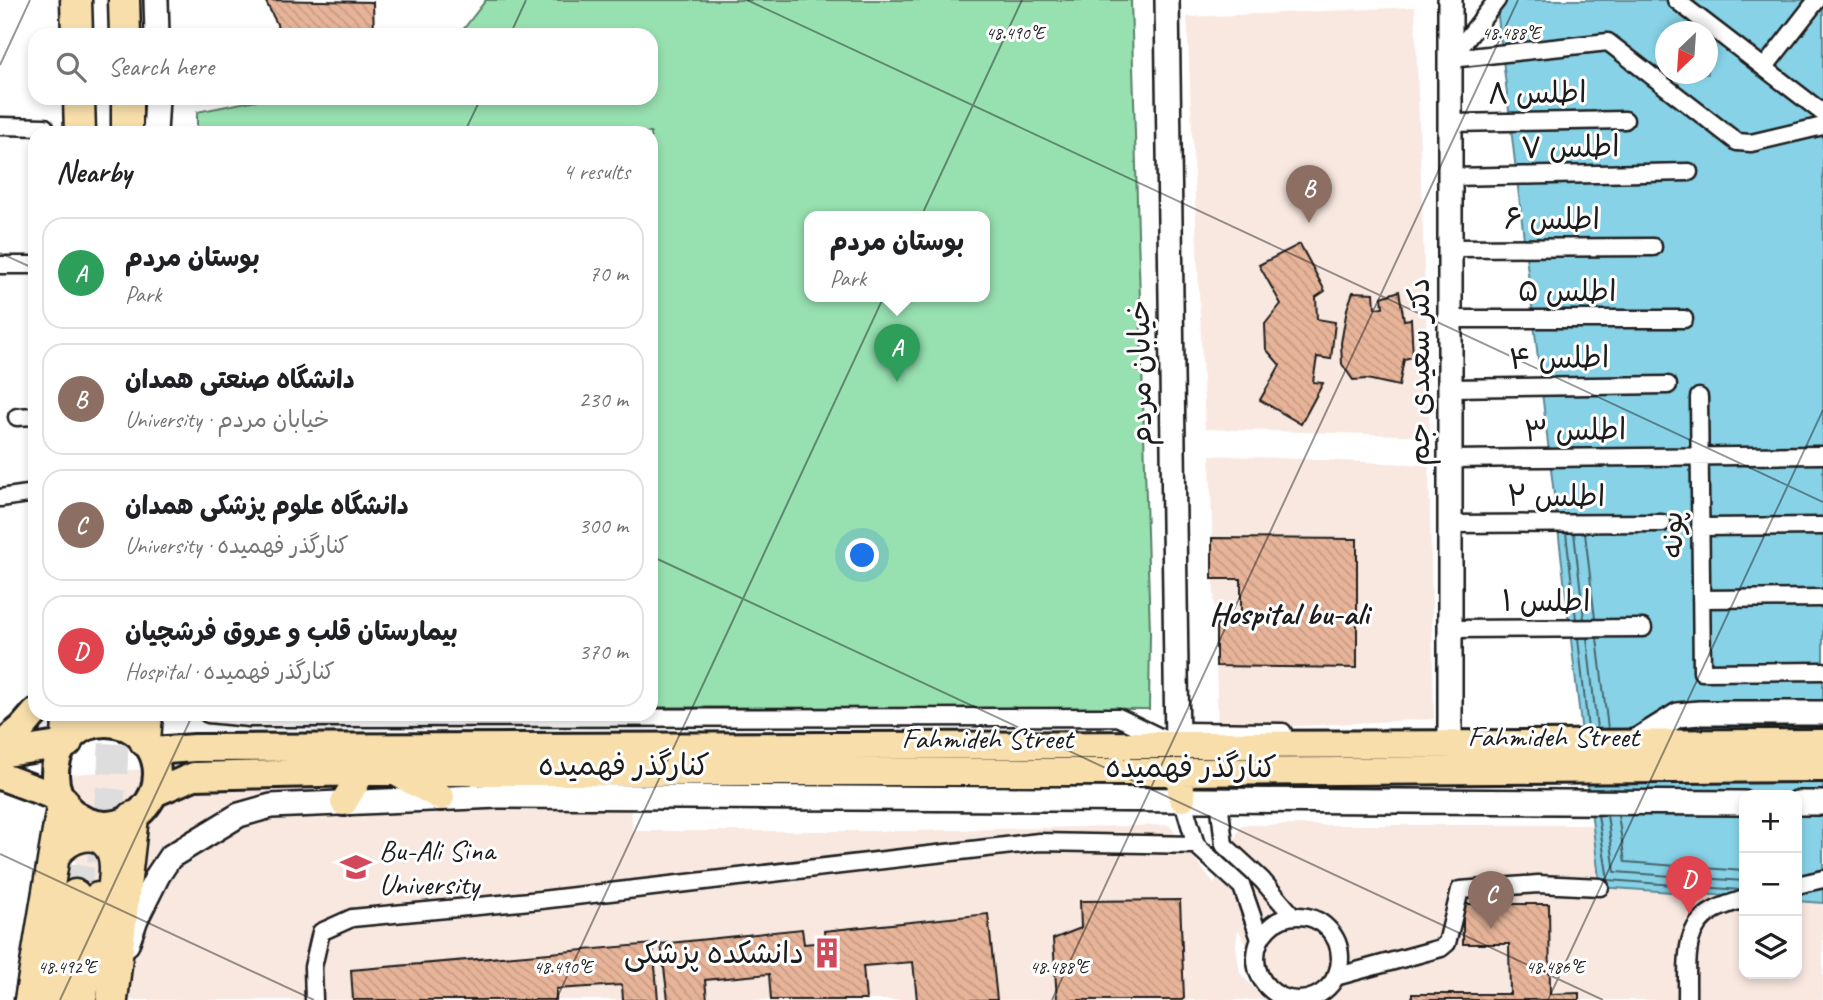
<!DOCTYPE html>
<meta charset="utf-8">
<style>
:root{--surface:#fff;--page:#f6f6f6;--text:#202124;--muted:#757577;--line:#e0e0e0;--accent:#d1495b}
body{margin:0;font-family:Caveat,"Playpen Sans Arabic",sans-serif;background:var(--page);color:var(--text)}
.controls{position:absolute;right:21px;bottom:21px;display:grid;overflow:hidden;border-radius:14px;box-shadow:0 4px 10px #0003}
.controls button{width:63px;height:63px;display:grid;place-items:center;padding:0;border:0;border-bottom:2px solid var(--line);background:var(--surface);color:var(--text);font:35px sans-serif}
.compass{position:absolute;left:1655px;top:21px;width:63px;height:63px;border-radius:50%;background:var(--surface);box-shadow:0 4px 10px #0003;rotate:205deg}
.you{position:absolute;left:863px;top:556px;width:24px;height:24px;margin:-18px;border:5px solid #fff;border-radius:50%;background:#1a73e8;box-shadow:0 0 0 10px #1a73e833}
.badge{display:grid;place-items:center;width:46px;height:46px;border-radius:50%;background:var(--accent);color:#fff;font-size:23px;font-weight:700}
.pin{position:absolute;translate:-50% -58px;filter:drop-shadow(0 2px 4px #0008)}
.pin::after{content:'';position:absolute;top:37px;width:24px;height:21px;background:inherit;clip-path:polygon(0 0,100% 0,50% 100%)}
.popup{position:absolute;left:804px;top:211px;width:186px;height:91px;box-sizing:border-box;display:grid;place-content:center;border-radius:14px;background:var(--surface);filter:drop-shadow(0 2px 5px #0005);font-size:23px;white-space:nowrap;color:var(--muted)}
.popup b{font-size:26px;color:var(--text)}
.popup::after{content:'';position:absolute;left:50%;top:100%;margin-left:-14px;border:14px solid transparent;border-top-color:var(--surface)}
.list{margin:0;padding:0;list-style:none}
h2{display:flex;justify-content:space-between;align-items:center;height:91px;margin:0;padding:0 28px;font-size:30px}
h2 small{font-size:23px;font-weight:400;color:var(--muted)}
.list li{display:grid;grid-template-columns:46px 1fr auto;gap:21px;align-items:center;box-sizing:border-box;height:112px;margin:0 14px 14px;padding:0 14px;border:2px solid var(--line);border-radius:21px}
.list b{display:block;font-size:26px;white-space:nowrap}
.list p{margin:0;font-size:23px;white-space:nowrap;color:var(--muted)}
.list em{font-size:23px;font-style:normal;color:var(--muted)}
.icon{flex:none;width:38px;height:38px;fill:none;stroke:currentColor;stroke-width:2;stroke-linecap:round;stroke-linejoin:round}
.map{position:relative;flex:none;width:1823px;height:1000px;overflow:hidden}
.search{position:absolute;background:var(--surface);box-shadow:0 4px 10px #0003;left:28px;top:28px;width:630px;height:77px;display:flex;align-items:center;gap:18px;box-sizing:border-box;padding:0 24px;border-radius:21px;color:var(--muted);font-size:26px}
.panel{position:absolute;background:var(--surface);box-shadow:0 4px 10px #0003;left:28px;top:126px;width:630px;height:595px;border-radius:21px}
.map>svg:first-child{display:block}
</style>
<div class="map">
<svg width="1823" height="1000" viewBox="0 0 1823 1000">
<defs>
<pattern id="building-back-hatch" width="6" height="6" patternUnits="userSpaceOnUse" patternTransform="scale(1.75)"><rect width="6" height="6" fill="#e7b499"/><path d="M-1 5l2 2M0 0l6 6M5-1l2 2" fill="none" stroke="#c69a83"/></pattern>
</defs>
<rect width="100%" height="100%" fill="#fff"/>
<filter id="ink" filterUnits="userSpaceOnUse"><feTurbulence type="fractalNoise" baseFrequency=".0143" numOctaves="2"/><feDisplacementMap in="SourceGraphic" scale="14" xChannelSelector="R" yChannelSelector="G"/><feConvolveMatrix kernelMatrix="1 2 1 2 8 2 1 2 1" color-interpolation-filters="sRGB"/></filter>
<g filter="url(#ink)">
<!-- built -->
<path fill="#f8e8e0" d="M1415,7l15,429 -225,-7 -18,-412z
M1210,455l219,10 5,254 -216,11z
M625,759l8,72h279l257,-6 45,59 27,-59h503v149h53v-149h26v175h-547l-38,-71 -2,16 4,28 25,27h-1195l9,-41 -7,-185 163,-11z"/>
<!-- park -->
<path fill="#97e0b0" stroke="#5a7e66" stroke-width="2" fill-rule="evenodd" d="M486,0h645l19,632 -1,77 -498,-2v-574h-454v-21l70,-14h384v-63h-192zM810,216h174v80h-174z"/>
<!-- water -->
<path fill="#87d2e7" stroke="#5c8996" stroke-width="2" fill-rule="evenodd" d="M1496,0h327v903l-26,-2v-106h-53v102l-144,-10zM1666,32h42v42h-42z"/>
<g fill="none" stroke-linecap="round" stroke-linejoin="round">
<!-- shore -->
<path stroke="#47656d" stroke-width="2" d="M1566,533l10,86
M1574,533l10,86
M1585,533l10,86
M1578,638l10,91
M1587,638l10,91
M1597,638l11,91
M1598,815l10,65 133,10
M1607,815l8,57 129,9
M1618,815l7,47 119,9"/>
</g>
<!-- building -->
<path fill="url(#building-back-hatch)" stroke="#1c1c1c" stroke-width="2" d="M265,0l108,2 1,33h-96l-1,-11z
M1300,244l25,47 -9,6 1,22 18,3 -4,37 -14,-2 -4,25 10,1 -22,41 -41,-24 20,-35 -14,-16 -1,-25 16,-20 -22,-39z
M1399,291l5,29 7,-1 2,38 -9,2 -5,27 -32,-7 -14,1 -11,-16 -1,-21 6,-34 6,-17 21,1 1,15 8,-1 -1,-10z
M1212,538l145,1v129l-141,-2v-41l25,1v-47h-29z
M1180,900l4,98 -2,2h-125l-4,-61 28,-11 -1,-27z
M1463,904h86l1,90 29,-1v7h-167v-6h98l-1,-50h-46z
M988,914l9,86h-80l-4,-38 -50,4 3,34h-95l-2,-26 -64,6 2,20h-39l-7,-56 141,-15 2,15 21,-2 -1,-11z
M653,944l5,56h-35l-1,-15 -66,4v11h-203l-2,-30z"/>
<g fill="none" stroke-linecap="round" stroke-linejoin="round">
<!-- highway-tunnel -->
<path stroke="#ddd" stroke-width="30" stroke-dasharray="30 15" stroke-linecap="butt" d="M102,863l10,-83 3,-66
M75,895l13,-83"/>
<!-- street casing -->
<g stroke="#1c1c1c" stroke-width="21">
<path id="street" d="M1676,0l147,113
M1451,59l157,-17 129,100 14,1 72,-17
M1451,59l46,-59
M1764,68l53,-68
M1451,123l174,-3
M0,126l45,1
M1451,177l238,-5
M1451,248l202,-1
M0,265h35
M1451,319h233
M1451,388l217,-3
M1699,397l3,275 121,-1
M17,417l18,-1
M1451,459l372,-4
M0,498l35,-5
M1450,524l212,-1
M1700,527l123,-1
M1701,599l122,-1
M1450,629l193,-1
M208,714l41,4 869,-1 50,24
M1176,731l107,1
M1182,798l14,47 46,42 18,52
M1219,799l5,46 38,35 31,36
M1797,885l26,-6
M1256 958a42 42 0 1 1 84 0a42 42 0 1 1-84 0Z
M1335,977l106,-29 6,-5 13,-53 78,-6 62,3
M314,1000l-1,-33 8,-35 31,-14 189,-18 498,-58 157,3
M1687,1000c1,-32 -6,-72 26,-89 10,-6 21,-8 31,-12"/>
</g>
<!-- secondary casing -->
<g stroke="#1c1c1c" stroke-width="28">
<path id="secondary" d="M156,0l1,35
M1167,0l10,745
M155,133l2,-35
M1633,743l45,-28 21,-2h124
M1450,744v-744
M1797,803h26
M127,944l9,-25 22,-44 12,-18 69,-42 32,-9 227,-10 1246,7"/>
</g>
<!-- primary casing -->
<g stroke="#1c1c1c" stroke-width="32">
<path id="primary" d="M55 774a51 51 0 1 1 102 0a51 51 0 1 1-102 0Z
M0,746l22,-18 13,-15
M152,751l43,-3 1628,-5
M0,754l65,-10
M1179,772l3,26
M397,773l44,24
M0,776l62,23
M154,793l40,-17 168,-4h817l644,-4
M344,802l18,-30"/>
</g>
<!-- highway casing -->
<g stroke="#1c1c1c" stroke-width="35">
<path id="highway" d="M76,0l1,35
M124,0l1,35
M79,98l1,35
M127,98v35
M145,741l2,-27
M67,742l1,-28
M55,854c13,-17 43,-29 56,-5 6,11 4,23 3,34
M30,1000l33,-199
M59,1000l16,-105
M81,1000l17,-102
M112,1000l21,-183"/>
</g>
<!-- street -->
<use href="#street" stroke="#fff" stroke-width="16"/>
<!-- secondary -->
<use href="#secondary" stroke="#fff" stroke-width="23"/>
<!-- primary -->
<use href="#primary" stroke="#f8deab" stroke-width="26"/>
<!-- highway -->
<use href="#highway" stroke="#f8deab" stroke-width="30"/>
</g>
</g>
<!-- ticks -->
<path fill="none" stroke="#1c1c1c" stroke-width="2" stroke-opacity="0.45" d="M747,0l1076,502M510,35l16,-35M0,65l30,-65M464,133l17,-35M0,253l35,16M651,556l952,444M0,854l314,146M60,1000l133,-286M556,1000l466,-1000M1052,1000l466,-1000M1548,1000l275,-590"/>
<!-- icons -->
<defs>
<g id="university-bare" transform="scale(2.415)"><path d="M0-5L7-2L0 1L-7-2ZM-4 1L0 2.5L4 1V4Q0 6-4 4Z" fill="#d1495b" stroke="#fff" stroke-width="2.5" paint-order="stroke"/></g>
<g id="building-bare" transform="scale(2.415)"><path d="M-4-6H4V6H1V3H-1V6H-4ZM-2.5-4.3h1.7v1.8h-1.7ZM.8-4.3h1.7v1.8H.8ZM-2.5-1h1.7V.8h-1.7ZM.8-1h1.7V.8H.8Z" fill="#d1495b" stroke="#fff" stroke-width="2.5" paint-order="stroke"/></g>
</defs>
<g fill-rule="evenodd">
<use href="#university-bare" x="356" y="867"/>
<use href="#building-bare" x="827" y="953"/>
</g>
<g text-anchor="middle" stroke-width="6" stroke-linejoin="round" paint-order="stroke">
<!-- street labels -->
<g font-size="30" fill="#1c1c1c" stroke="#fff">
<text transform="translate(1537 93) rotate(-1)" y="10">اطلس ۸</text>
<text transform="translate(1570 147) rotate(-1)" y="10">اطلس ۷</text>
<text x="1552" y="229">اطلس ۶</text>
<text x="1567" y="301">اطلس ۵</text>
<text transform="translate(1559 358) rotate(-1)" y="10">اطلس ۴</text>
<text transform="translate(1419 372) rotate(-90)" y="10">دکتر سعیدی جم</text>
<text transform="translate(1140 373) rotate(-91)" y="10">خیابان مردم</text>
<text transform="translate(1575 430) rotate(-1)" y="10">اطلس ۳</text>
<text x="1556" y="506">اطلس ۲</text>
<text transform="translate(1672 535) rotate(-91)" y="10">پونه</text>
<text x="1546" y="611">اطلس ۱</text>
<text x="1553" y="746">Fahmideh Street</text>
<text x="987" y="748">Fahmideh Street</text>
<text x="624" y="775">کنارگذر فهمیده</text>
<text x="1191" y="777">کنارگذر فهمیده</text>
</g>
<!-- poi labels -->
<g font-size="30" fill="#1c1c1c" stroke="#fff" text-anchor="start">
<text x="379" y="860">Bu-Ali Sina<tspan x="379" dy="34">University</tspan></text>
<text x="804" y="963" text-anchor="end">دانشکده پزشکی</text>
</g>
<!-- neighbourhood labels -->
<g font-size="32" font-weight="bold" fill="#1c1c1c" stroke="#fff">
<text x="1289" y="624">Hospital bu-ali</text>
</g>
</g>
<g font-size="18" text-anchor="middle" fill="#1c1c1c" stroke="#fff" stroke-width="6" stroke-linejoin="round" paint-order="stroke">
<text x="1015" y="39">48.490°E</text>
<text x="1511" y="39">48.488°E</text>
<text x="67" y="973">48.492°E</text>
<text x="563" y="973">48.490°E</text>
<text x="1059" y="973">48.488°E</text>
<text x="1555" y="973">48.486°E</text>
</g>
</svg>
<div class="controls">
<button>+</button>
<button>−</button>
<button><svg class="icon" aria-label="layers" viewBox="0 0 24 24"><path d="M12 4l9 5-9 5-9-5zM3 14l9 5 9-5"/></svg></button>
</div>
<svg class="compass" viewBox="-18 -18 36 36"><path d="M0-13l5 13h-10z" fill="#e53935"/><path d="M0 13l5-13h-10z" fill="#757577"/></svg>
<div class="you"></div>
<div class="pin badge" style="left:897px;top:382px;background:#2e9e5b">A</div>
<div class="popup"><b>بوستان مردم</b>Park</div>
<div class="pin badge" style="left:1309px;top:223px;background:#8d6e63">B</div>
<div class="pin badge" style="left:1491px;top:929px;background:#8d6e63">C</div>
<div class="pin badge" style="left:1689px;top:914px;background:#e0444e">D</div>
<div class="search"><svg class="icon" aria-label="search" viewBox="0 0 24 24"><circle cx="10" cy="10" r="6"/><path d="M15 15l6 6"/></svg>Search here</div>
<section class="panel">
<h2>Nearby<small>4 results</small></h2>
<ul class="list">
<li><span class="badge" style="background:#2e9e5b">A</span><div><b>بوستان مردم</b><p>Park</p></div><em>70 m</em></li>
<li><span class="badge" style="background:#8d6e63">B</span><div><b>دانشگاه صنعتی همدان</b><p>University · خیابان مردم</p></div><em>230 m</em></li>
<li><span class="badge" style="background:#8d6e63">C</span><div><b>دانشگاه علوم پزشکی همدان</b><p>University · کنارگذر فهمیده</p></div><em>300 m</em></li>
<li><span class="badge" style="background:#e0444e">D</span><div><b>بیمارستان قلب و عروق فرشچیان</b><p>Hospital · کنارگذر فهمیده</p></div><em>370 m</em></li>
</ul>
</section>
</div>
